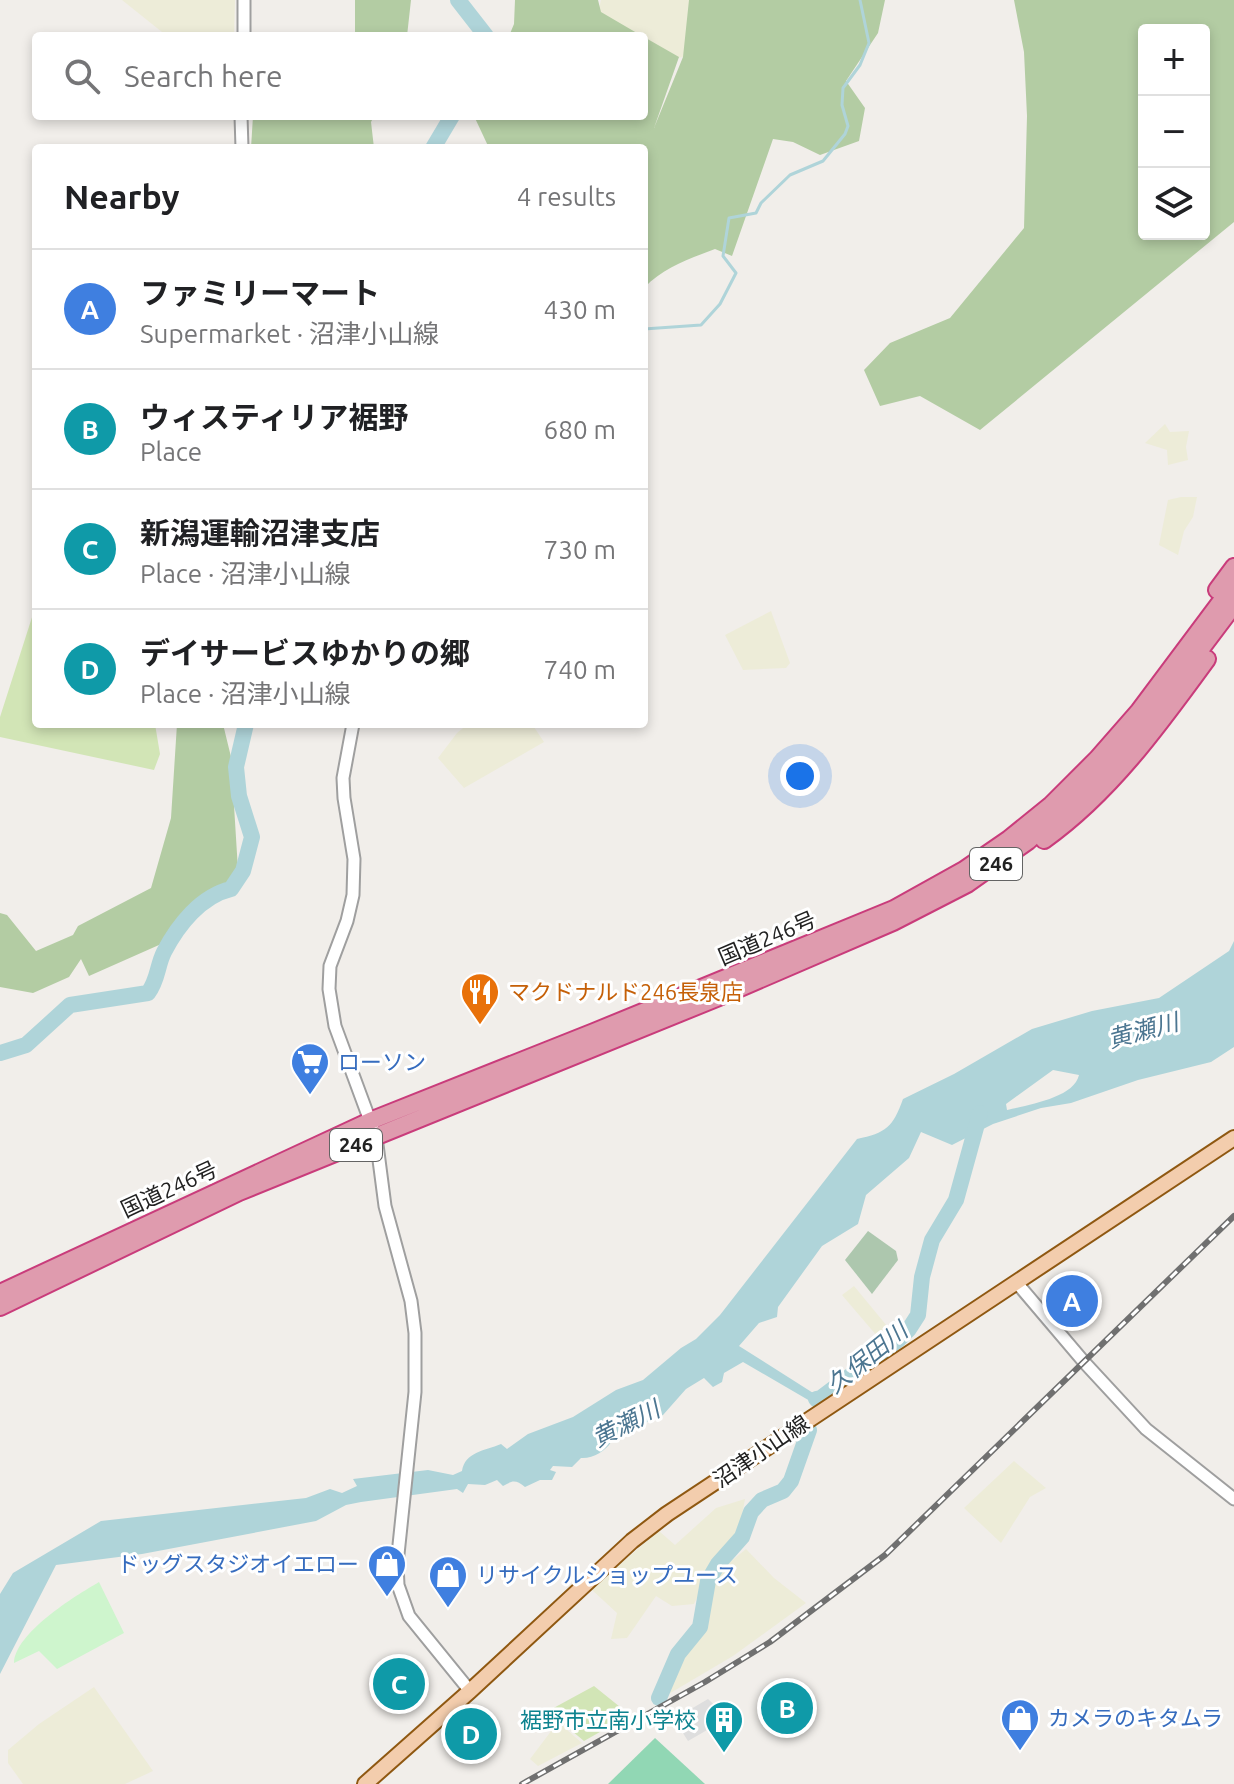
<!DOCTYPE html>
<meta charset="utf-8">
<style>
:root{--surface:#fff;--page:#f2f2f2;--text:#202124;--muted:#757577;--line:#e0e0e0;--accent:#be1627}
body{margin:0;font-family:Ubuntu,"Noto Sans JP",sans-serif;background:var(--page);color:var(--text)}
.controls{position:absolute;right:24px;top:24px;display:grid;overflow:hidden;border-radius:8px;box-shadow:0 4px 12px #0003}
.controls button{width:72px;height:72px;display:grid;place-items:center;padding:0;border:0;border-bottom:2px solid var(--line);background:var(--surface);color:var(--text);font:40px sans-serif}
.you{position:absolute;left:800px;top:776px;width:28px;height:28px;margin:-20px;border:6px solid #fff;border-radius:50%;background:#1a73e8;box-shadow:0 0 0 12px #1a73e833}
.badge{display:grid;place-items:center;width:52px;height:52px;border-radius:50%;background:var(--accent);color:#fff;font-size:26px;font-weight:700}
.pin{position:absolute;translate:-50% -50%;border:4px solid #fff;box-shadow:0 2px 8px #0006}
.list{margin:0;padding:0;list-style:none}
h2{display:flex;justify-content:space-between;align-items:center;height:104px;margin:0;padding:0 32px;font-size:34px}
h2 small{font-size:26px;font-weight:400;color:var(--muted)}
.list li{display:grid;grid-template-columns:52px 1fr auto;gap:24px;align-items:center;box-sizing:border-box;height:120px;padding:0 32px;border-top:2px solid var(--line)}
.list b{display:block;font-size:30px;white-space:nowrap}
.list p{margin:0;font-size:26px;white-space:nowrap;color:var(--muted)}
.list em{font-size:26px;font-style:normal;color:var(--muted)}
.icon{flex:none;width:44px;height:44px;fill:none;stroke:currentColor;stroke-width:2;stroke-linecap:round;stroke-linejoin:round}
.map{position:relative;flex:none;width:1234px;height:1784px;overflow:hidden}
.search{position:absolute;background:var(--surface);box-shadow:0 4px 12px #0003;left:32px;top:32px;width:616px;height:88px;display:flex;align-items:center;gap:20px;box-sizing:border-box;padding:0 28px;border-radius:8px;color:var(--muted);font-size:30px}
.panel{position:absolute;background:var(--surface);box-shadow:0 4px 12px #0003;left:32px;top:144px;width:616px;height:584px;border-radius:8px}
.map>svg:first-child{display:block}
</style>
<div class="map">
<svg width="1234" height="1784" viewBox="0 0 1234 1784">
<rect width="100%" height="100%" fill="#f1eeea"/>
<!-- farmland -->
<path fill="#edecd8" d="M122,0h113l-1,36h-67z
M601,0h101l-19,57 -39,6v-27h-51z
M1165,424l5,8 19,-1 -3,16 2,13 -20,5 -1,-15 -22,-7z
M1181,497h16l-4,20 -9,14 -6,24 -19,-10 9,-45z
M771,611l19,52 -4,5 -43,2 -18,-35z
M468,724h64l12,18 -80,46 -26,-30 19,-25z
M854,1286l33,40v5l-10,5 -35,-41z
M1014,1461l32,27 -16,9 -29,46 -37,-35z
M745,1499l-7,37 -25,29 -19,39 -22,2 -16,-10 -29,42 -16,1 6,-26 -26,-24 68,-58 16,14 41,-37z
M746,1549l28,29 32,25 -73,53 -66,39 7,-23 22,-29 13,-27 3,-32 6,-12z
M94,1687l59,84 -28,13h-102l-15,-21v-13l31,-26z
M558,1722l24,21 -44,23 -8,-7z"/>
<!-- grass -->
<path fill="#d2e5b6" d="M34,611h2v113h119l5,30 -6,16 -154,-33v-20z
M594,1686l36,29 -46,26 -36,-30z"/>
<!-- forest -->
<path fill="#b3cca3" fill-rule="evenodd" d="M355,0h56l-4,36h-52z
M515,0h83l3,12 41,24h-133l5,-12z
M689,0h196l-7,33 -32,48 19,27 -6,33 -39,14 -27,-13 -20,-3 -41,117 -17,-7c-26,10 -51,18 -71,39v-140h-155l-15,-32h170v-79l35,20 -25,71 29,-71z
M1014,0h220v222l-254,208 -60,-34 -40,10 -16,-36 26,-27 60,-25 74,-90 3,-112 -3,-64zM1144,30h60v204h-60z
M253,116h121l-3,6 3,26h-123z
M177,724h46l8,33 7,113 -61,67 -88,39 -8,-17 -12,18 -36,16 -33,-6v-74l7,2 29,36 37,-16 5,-9 73,-38 20,-70z"/>
<!-- cemetery -->
<path fill="#adc7ae" d="M868,1231l28,20 2,9 -26,34 -27,-34z"/>
<!-- park -->
<path fill="#cef5cd" d="M99,1582l25,51 -67,36 -18,-18 -25,12c1,-30 61,-67 85,-81z"/>
<!-- pitch -->
<path fill="#91d7b4" d="M655,1738l50,46h-97z"/>
<!-- parking -->
<path fill="#dedede" d="M708,1699l20,19 -40,23 -14,-22z"/>
<!-- water -->
<path fill="#afd4d9" fill-rule="evenodd" d="M1234,941v106l-23,15 -73,18 -67,23 -30,5 -48,16 -41,21 -31,-13 -12,26 -43,37 -8,29 -36,22 -44,61 -1,10 -18,6 -20,23 82,52 -11,3 -67,-39 -19,11 -2,9 -9,5 -9,-9 -18,11 -23,26 -36,16 -9,10 -7,1c-5,9 -19,17 -30,16l-9,9 -19,-1 -3,4 6,2 -4,8h-12l-15,7c-9,-7 -12,-7 -22,-1l-6,-6 -12,5 -17,-1 -5,9 -6,-4 -96,13 -15,3 -30,16 -174,33 -86,11 -56,109v-80l13,-21 88,-52 205,-23 24,-9 12,4 15,-7 -4,-7 75,-9 25,5 9,-4c3,-19 22,-20 39,-27l6,5 21,-15 45,-17 43,-27 27,-10 38,-32 15,-9 24,-24 137,-176c29,-6 36,-12 46,-40l51,-25 78,-45 60,-18 67,-13 70,-47zM1053,1070l26,5c-5,23 -52,30 -72,35l-1,-6z"/>
<g fill="none" stroke-linecap="round" stroke-linejoin="round">
<!-- stream -->
<path stroke="#afd4d9" stroke-width="3" d="M644,329l57,-4 19,-21 16,-31 -13,-17 6,-38 27,-5 5,-10 29,-28 33,-14 22,-27 3,-8 -6,-21 1,-17 17,-23 9,-22 -9,-43"/>
<!-- river -->
<path stroke="#afd4d9" stroke-width="16" d="M458,0l28,36
M433,148l19,-32
M0,1053l26,-8 44,-40 78,-12c10,-13 9,-27 16,-41 14,-27 37,-56 67,-63l12,-18 9,-34 -13,-41 -3,-29 10,-43
M816,1399l5,-1 77,-58 11,-11 9,-14 4,-38 10,-37 24,-40 24,-87
M659,1698l19,-44 22,-27 8,-46 10,-17 24,-27 9,-25 11,-12 21,-9 8,-10 18,-51"/>
<!-- minor casing -->
<g stroke="#9f9f9f" stroke-width="15">
<path id="minor" d="M244,0v36
M241,116l1,32
M353,724l-10,54 1,20 10,61 -1,36 -6,26 -17,45 -1,23 6,37 41,111 9,69 26,95 4,32v59l-18,172 1,21 11,31 61,75
M1017,1283l67,79 62,67 88,70"/>
</g>
<!-- major casing -->
<g stroke="#8f5811" stroke-width="18">
<path id="major" d="M365,1784l105,-93 162,-150 35,-27 567,-376"/>
</g>
<!-- highway casing -->
<g stroke="#c93c7b" stroke-width="20">
<path id="highway" d="M1217,590l17,-23
M1044,840c66,-47 115,-115 163,-181
M0,1293l370,-172 224,-89 300,-123 70,-39 45,-31 42,-34 46,-46 42,-48 95,-127
M0,1307l239,-115 480,-195 174,-75 74,-38 61,-43 79,-73 41,-49 86,-114"/>
</g>
<!-- minor -->
<use href="#minor" stroke="#fff" stroke-width="11"/>
<!-- major -->
<use href="#major" stroke="#f3cdad" stroke-width="14"/>
<!-- highway -->
<use href="#highway" stroke="#df9bae" stroke-width="16"/>
<!-- rail casing -->
<g stroke="#707070" stroke-width="6">
<path id="rail" d="M522,1784l183,-102 65,-40 115,-87 349,-339"/>
</g>
<!-- rail -->
<use href="#rail" stroke="#fff" stroke-width="3" stroke-dasharray="9" stroke-linecap="butt"/>
</g>
<!-- icons -->
<defs>
<g id="restaurant-pin" transform="scale(2)"><path d="M0 17L-7.5 6A9.5 9.5 0 1 1 7.5 6Z" fill="#e8710a" stroke="#fff"/><path d="M-5-6h1v4h1v-4h1v4h1v-4h1v5L-1.5 .5V6h-2V.5L-5-1ZM5-6V6H3V1.5H1.5Q1.5-4 5-6Z" fill="#fff"/></g>
<g id="supermarket-pin" transform="scale(2)"><path d="M0 17L-7.5 6A9.5 9.5 0 1 1 7.5 6Z" fill="#3f7fe0" stroke="#fff"/><path d="M-6-5.5h2.5l.6 2H6L4.5 2H-2.5L-4.4-4H-6ZM-1.5 3.2a1.3 1.3 0 1 0 .1 0ZM3 3.2a1.3 1.3 0 1 0 .1 0Z" fill="#fff"/></g>
<g id="shop-pin" transform="scale(2)"><path d="M0 17L-7.5 6A9.5 9.5 0 1 1 7.5 6Z" fill="#3f7fe0" stroke="#fff"/><path d="M-5-2.5h2.3a2.7 3.5 0 0 1 5.4 0H5L5.5 6h-11ZM-1.5-2.5h3a1.5 2.3 0 0 0-3 0Z" fill="#fff"/></g>
<g id="building-pin" transform="scale(2)"><path d="M0 17L-7.5 6A9.5 9.5 0 1 1 7.5 6Z" fill="#0f9aa8" stroke="#fff"/><path d="M-4-6H4V6H1V3H-1V6H-4ZM-2.5-4.3h1.7v1.8h-1.7ZM.8-4.3h1.7v1.8H.8ZM-2.5-1h1.7V.8h-1.7ZM.8-1h1.7V.8H.8Z" fill="#fff"/></g>
</defs>
<g fill-rule="evenodd">
<use href="#restaurant-pin" x="480" y="992"/>
<use href="#supermarket-pin" x="310" y="1062"/>
<use href="#shop-pin" x="387" y="1564"/>
<use href="#shop-pin" x="448" y="1575"/>
<use href="#shop-pin" x="1020" y="1718"/>
<use href="#building-pin" x="724" y="1720"/>
</g>
<g text-anchor="middle" stroke-width="6" stroke-linejoin="round" paint-order="stroke">
<!-- shield labels -->
<g fill="#fff" stroke="#646464" stroke-width="2">
<rect x="970" y="848" width="52" height="32" rx="6"/>
<rect x="330" y="1129" width="52" height="32" rx="6"/>
</g>
<g font-size="20" font-weight="bold" fill="#222">
<text x="996" y="871">246</text>
<text x="356" y="1152">246</text>
</g>
<!-- street labels -->
<g font-size="22" fill="#222" stroke="#fff">
<text transform="translate(767 938) rotate(-23)" y="8">国道246号</text>
<text transform="translate(169 1189) rotate(-25)" y="8">国道246号</text>
<text transform="translate(761 1451) rotate(-34)" y="8">沼津小山線</text>
</g>
<!-- food labels -->
<g font-size="22" fill="#c56008" stroke="#fff" text-anchor="start">
<text x="508" y="1000">マクドナルド246長泉店</text>
</g>
<!-- shop labels -->
<g font-size="22" fill="#366cbe" stroke="#fff" text-anchor="start">
<text x="338" y="1070">ローソン</text>
<text x="359" y="1572" text-anchor="end">ドッグスタジオイエロー</text>
<text x="476" y="1583">リサイクルショップユース</text>
<text x="1048" y="1726">カメラのキタムラ</text>
</g>
<!-- culture labels -->
<g font-size="22" fill="#0d838f" stroke="#fff" text-anchor="end">
<text x="696" y="1728">裾野市立南小学校</text>
</g>
<!-- water labels -->
<g font-size="24" font-style="italic" fill="#4c7691" stroke="#fff">
<text transform="translate(1143 1031) rotate(-15)" y="8">黄瀬川</text>
<text transform="translate(867 1358) rotate(-39)" y="8">久保田川</text>
<text transform="translate(626 1424) rotate(-27)" y="8">黄瀬川</text>
</g>
</g>
</svg>
<div class="controls">
<button>+</button>
<button>−</button>
<button><svg class="icon" aria-label="layers" viewBox="0 0 24 24"><path d="M12 4l9 5-9 5-9-5zM3 14l9 5 9-5"/></svg></button>
</div>
<div class="you"></div>
<div class="pin badge" style="left:1072px;top:1301px;background:#3f7fe0">A</div>
<div class="pin badge" style="left:787px;top:1708px;background:#0f9aa8">B</div>
<div class="pin badge" style="left:399px;top:1684px;background:#0f9aa8">C</div>
<div class="pin badge" style="left:471px;top:1734px;background:#0f9aa8">D</div>
<div class="search"><svg class="icon" aria-label="search" viewBox="0 0 24 24"><circle cx="10" cy="10" r="6"/><path d="M15 15l6 6"/></svg>Search here</div>
<section class="panel">
<h2>Nearby<small>4 results</small></h2>
<ul class="list">
<li><span class="badge" style="background:#3f7fe0">A</span><div><b>ファミリーマート</b><p>Supermarket · 沼津小山線</p></div><em>430 m</em></li>
<li><span class="badge" style="background:#0f9aa8">B</span><div><b>ウィスティリア裾野</b><p>Place</p></div><em>680 m</em></li>
<li><span class="badge" style="background:#0f9aa8">C</span><div><b>新潟運輸沼津支店</b><p>Place · 沼津小山線</p></div><em>730 m</em></li>
<li><span class="badge" style="background:#0f9aa8">D</span><div><b>デイサービスゆかりの郷</b><p>Place · 沼津小山線</p></div><em>740 m</em></li>
</ul>
</section>
</div>
